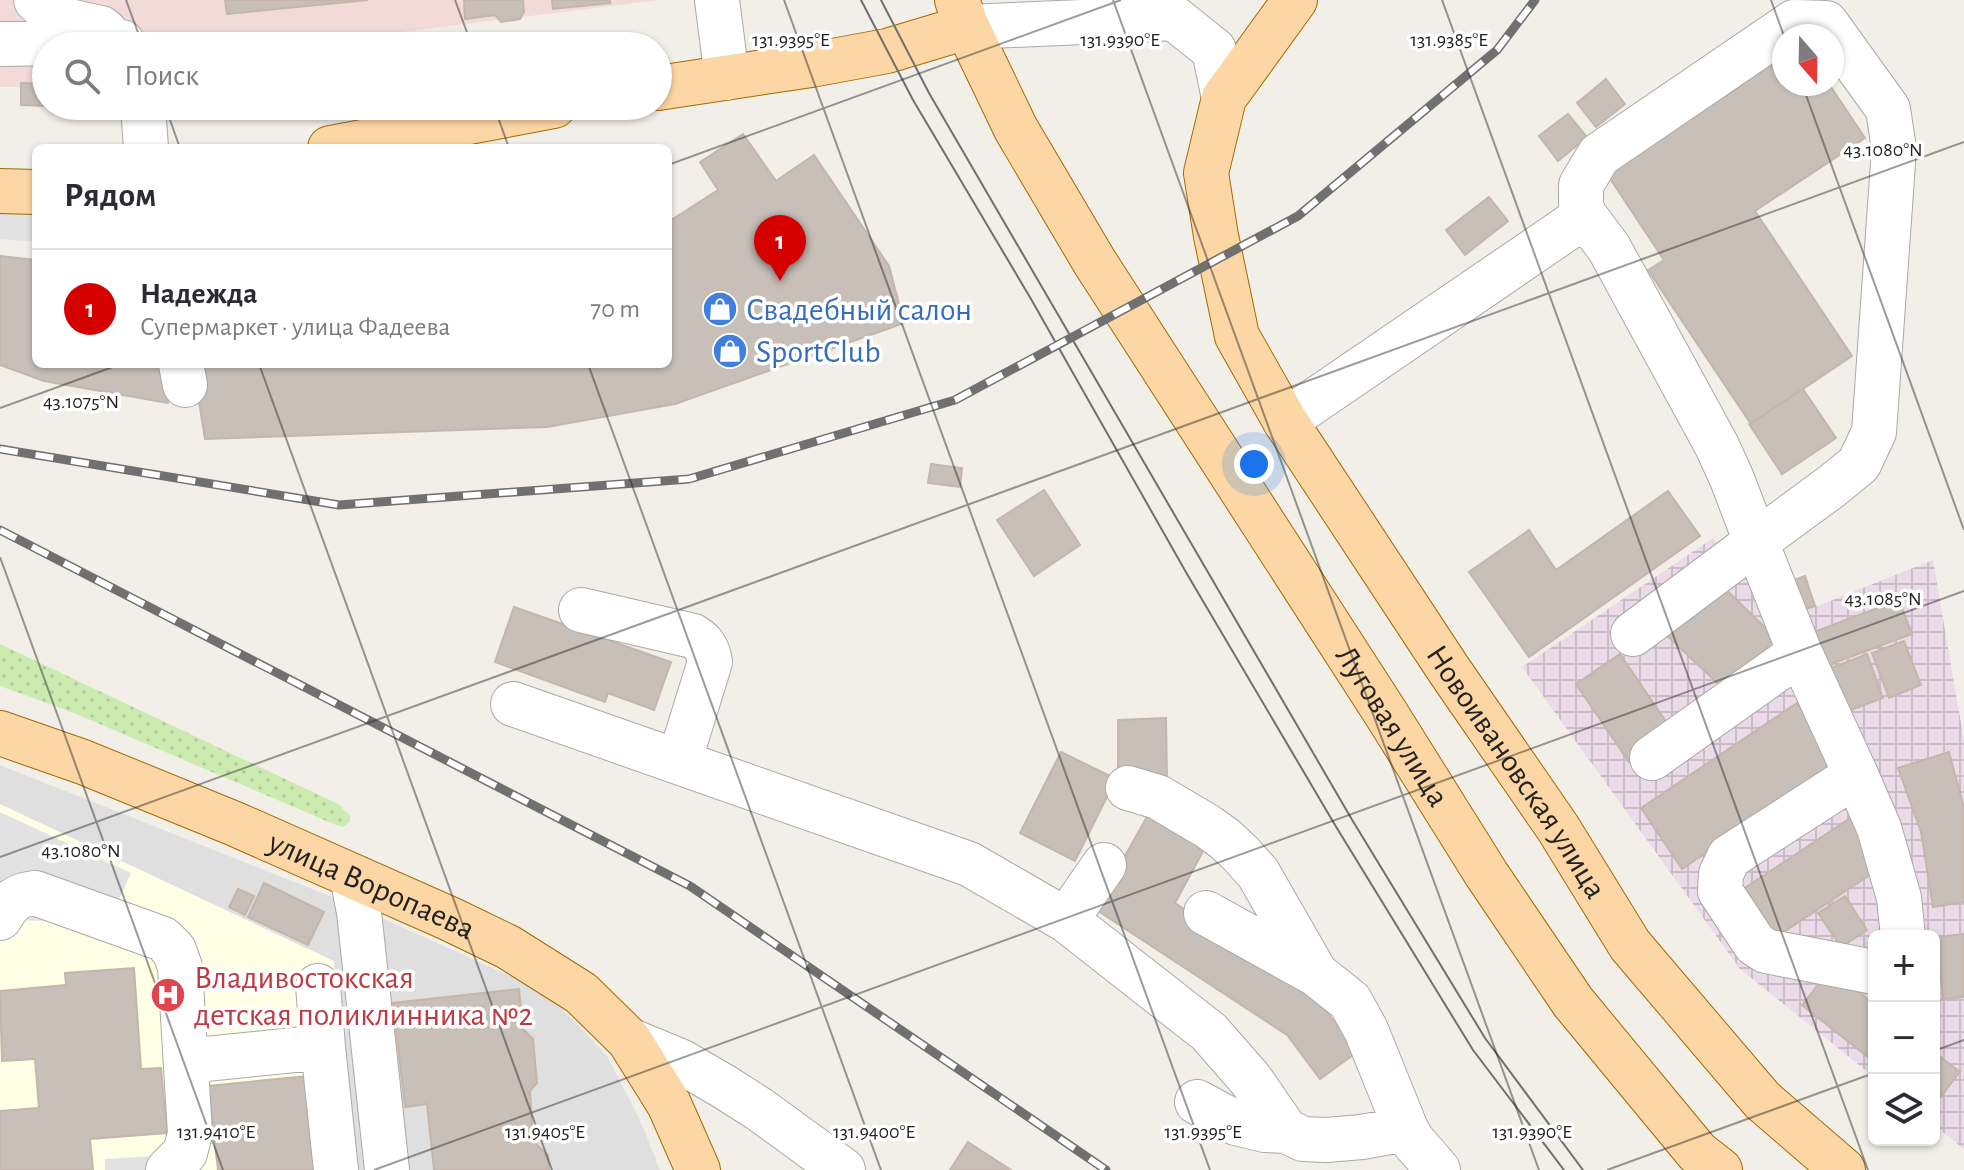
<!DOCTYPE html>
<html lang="ru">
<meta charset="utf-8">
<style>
:root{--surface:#fff;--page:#f7f7f7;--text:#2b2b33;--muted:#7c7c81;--line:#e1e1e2;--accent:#d40000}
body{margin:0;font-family:"Alegreya Sans",sans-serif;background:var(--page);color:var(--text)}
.controls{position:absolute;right:24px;bottom:24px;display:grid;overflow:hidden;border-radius:12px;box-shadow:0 2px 6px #0004}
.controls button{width:72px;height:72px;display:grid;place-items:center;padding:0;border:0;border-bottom:2px solid var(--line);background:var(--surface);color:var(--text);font:40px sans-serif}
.compass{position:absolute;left:1772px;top:24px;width:72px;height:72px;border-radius:50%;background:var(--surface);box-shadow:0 2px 6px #0004;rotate:160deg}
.you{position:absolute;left:1254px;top:464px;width:28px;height:28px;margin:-20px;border:6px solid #fff;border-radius:50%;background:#1a73e8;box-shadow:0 0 0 12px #1a73e833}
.badge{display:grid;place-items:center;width:52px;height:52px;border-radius:50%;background:var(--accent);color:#fff;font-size:26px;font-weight:700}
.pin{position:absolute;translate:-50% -66px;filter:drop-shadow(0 2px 4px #0008)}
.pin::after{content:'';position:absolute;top:42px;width:28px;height:24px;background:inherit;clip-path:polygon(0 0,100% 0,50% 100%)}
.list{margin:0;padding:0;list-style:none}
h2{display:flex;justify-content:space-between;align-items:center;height:104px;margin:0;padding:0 32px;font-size:34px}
h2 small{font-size:26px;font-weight:400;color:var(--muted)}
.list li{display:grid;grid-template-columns:52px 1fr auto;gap:24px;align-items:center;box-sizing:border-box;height:120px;padding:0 32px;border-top:2px solid var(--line)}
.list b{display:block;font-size:30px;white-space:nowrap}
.list p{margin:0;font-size:26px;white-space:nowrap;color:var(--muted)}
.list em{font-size:26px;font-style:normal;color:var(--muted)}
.icon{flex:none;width:44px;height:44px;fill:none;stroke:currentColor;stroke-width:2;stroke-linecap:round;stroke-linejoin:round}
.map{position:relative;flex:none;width:1964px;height:1170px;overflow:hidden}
.search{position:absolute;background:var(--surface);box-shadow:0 2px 6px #0004;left:32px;top:32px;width:640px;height:88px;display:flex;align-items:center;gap:20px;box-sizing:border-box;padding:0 28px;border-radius:44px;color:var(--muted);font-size:30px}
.panel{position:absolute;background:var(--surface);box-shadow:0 2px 6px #0004;left:32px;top:144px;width:640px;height:224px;border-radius:12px}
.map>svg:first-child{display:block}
</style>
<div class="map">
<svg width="1964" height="1170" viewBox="0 0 1964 1170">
<defs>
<pattern id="industrial-grid" width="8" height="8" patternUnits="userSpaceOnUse" patternTransform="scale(2)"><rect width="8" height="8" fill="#ebdbe8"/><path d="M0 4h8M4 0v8" fill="none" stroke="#c9bcc7"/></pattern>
<pattern id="grass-dots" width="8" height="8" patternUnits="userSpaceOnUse" patternTransform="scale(2)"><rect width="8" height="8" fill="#cdebb0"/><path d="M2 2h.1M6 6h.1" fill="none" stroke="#b0c997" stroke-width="1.8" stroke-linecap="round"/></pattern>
</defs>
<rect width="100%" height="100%" fill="#f2efe9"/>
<!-- residential -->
<path fill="#e0dfdf" d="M0,765l360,143 152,69 45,26 50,53 33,64 20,50h-660z"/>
<!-- commercial -->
<path fill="#f2dad9" d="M0,0h659l-281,35 -60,11h-272v41h-46z"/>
<!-- industrial -->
<path fill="url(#industrial-grid)" d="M1713,538l67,83 153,-61 31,181v408l-30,-24v-189h-60v141l-134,-108 -218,-302z"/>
<!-- education -->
<path fill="#ffffe5" d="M0,804l334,157 5,67 15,142h-354z"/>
<!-- grass -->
<path fill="url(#grass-dots)" d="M0,644l338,160 12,12v6l-7,5 -7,-2 -262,-112 -74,-27z"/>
<!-- parking -->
<path fill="#e2e2e2" d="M0,207l36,3v32l-36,-3z
M0,812l131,61 -22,49 -109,-2z
M155,1156l1,14h-51v-11z"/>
<!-- building -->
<path fill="#c7bfb8" stroke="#c4b6ab" stroke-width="2" d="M225,0h143l-141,14z
M464,0h59l1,12 -4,7 -19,3 -6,-7 -30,4z
M552,0h58v3l-57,6z
M1784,57v27h45l36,54 -110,73 97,145 -101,68 -103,-154 16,-10 -57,-86z
M1606,79l19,25 -29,23 -19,-24z
M21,83l25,1 -1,22 -24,-1z
M1568,114l19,23 -29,24 -19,-25z
M743,134l33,47 38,-26 75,111 15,57 -229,81 -128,23 -342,12 -12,-75h475v-142l50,-32 -18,-28z
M1489,197l19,24 -43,34 -19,-25z
M0,256l36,4v104h127l5,39 -124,-22 -44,-16z
M1803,389l33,49 -54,36 -33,-50z
M931,464l31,4 -2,19 -32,-4z
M1044,490l36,55 -46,31 -37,-56z
M1668,491l32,45 -171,121 -60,-85 60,-42 27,40z
M1805,576l10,30 -21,7 -11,-29z
M1716,580l60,58 -50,53 -61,-57z
M1899,600l13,34 -89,33 -12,-34z
M514,607l157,55 -17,48 -46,-17 -3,9 -110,-40z
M1904,641l17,44 -32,13 -17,-45z
M1620,654l53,78 -44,30 -53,-78z
M1867,654l16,44 -37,14 -17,-43z
M1797,703l41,60 -156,106 -41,-61z
M1166,718l1,62h-49v-60z
M1061,752l55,27 -41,82 -55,-28z
M1949,752l15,56v94l-31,5 -12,-75 -23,-64z
M1152,808l56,34 -33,61 139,92 43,57 -37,27 -33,-44 -192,-126z
M1852,817l33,48 -118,78 -33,-48z
M264,883l60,29 -16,33 -60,-28z
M238,889l16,7 -9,19 -16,-8z
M1845,896l22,34 -26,17 -23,-34z
M1964,934v63l-21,2 -6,-62z
M134,968l7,101 20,-1 6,65 -77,6 3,31h-93v-59l39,-3 -4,-49 -33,2 -2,-70 66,-6 -1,-12z
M1830,970l44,34v58l-72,-57z
M519,989l4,40 10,10 4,44 -7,8 3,50 15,15 1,14h-115l-7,-66 -22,3 -12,-104z
M1934,1052l26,20 -26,33z
M307,1076l11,94h-100l-10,-84z
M968,1142l43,28h-61z"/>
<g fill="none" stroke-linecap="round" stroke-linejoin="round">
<!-- minor casing -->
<g stroke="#a9a9a9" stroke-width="46">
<path id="minor" d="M36,0c20,21 37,22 65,28l4,3
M717,0l10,78
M967,27l207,-9 40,32 10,48
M0,44l122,-2
M143,106l3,42
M181,364l4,21
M1285,421l300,-205
M581,610l112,26c11,7 15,13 17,26l-31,100
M1633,634l123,-92 -24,-63 -15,-33 -108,-198 -24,-32 -4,-10v-21l18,-30 195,-133 32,1 62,86 6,40 -20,283 -15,32 -27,22 -76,56 44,111 -148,105
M1800,653l56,122 -127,82 -8,17 -1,17 35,53 11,7 108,21
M513,704l456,160 97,56 143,112 42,48 35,51
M1856,775l23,53 20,70 4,38
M1128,788l30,9 49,29 18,13 16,15 17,19 58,101
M352,876l7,36 28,258
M1206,913l110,61 34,27 16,29 40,99 6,11 26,30
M0,918c10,-17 16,-23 35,-25l128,46 11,11 6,17 10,167 -5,19 -17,17
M1066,920l38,-55
M318,986l5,61
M629,1040l51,21 43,25 36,23 84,61
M186,1061l137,-14 13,123
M1197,1102l39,21 29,7 21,1 17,8 23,1 36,-3 44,-8"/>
</g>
<!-- major casing -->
<g stroke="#a06b00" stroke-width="46">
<g id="major">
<path id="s1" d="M957,0l10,27 49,102 78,132 291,451 102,163 86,127 124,150 23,18"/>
<path id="s2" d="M1295,0l-71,98 -18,75 10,63 21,100 48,85 164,249 109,158 72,117 132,155 81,70"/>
<path d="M658,88l153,-23 76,-14 80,-24"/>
<path d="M330,148l224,-42"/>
<path d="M0,191l36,1"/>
<path id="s3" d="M0,733l83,29 152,62 215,95 58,28 73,46 48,47 40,64 29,66"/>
</g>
</g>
<!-- minor -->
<use href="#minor" stroke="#fff" stroke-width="44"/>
<!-- major -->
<use href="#major" stroke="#fcd6a4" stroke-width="44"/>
<!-- tram -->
<path stroke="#707070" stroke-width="2" d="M861,0l52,100 118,199 156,275 148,251 138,225 91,120
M881,0l48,93 422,725 134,220 98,132"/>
<!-- rail casing -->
<g stroke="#707070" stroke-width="9">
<path id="rail" d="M0,449l339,56 350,-26 266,-79 343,-184 199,-166 38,-50
M0,530l690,356 416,284"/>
</g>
<!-- rail -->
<use href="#rail" stroke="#fff" stroke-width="6" stroke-dasharray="18" stroke-linecap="butt"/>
</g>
<!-- ticks -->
<path fill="none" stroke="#222" stroke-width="2" stroke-opacity="0.45" d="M126,0l17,46M455,0l17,46M784,0l426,1170M1113,0l426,1170M1442,0l426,1170M1771,0l13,36M1802,84l162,446M165,106l15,42M494,106l15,42M668,165l453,-165M259,364l293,806M588,364l293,806M0,408l121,-44M0,557l223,613M0,857l1964,-715M1934,1051l30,-11M374,1170l1590,-579M1607,1170l267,-97"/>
<!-- icons -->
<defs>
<g id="shop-disc" transform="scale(1.8)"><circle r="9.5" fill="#3f7fe0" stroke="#fff"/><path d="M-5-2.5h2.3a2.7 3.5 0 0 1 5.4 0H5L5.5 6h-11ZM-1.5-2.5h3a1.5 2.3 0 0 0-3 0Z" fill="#fff"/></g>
<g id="hospital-disc" transform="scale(1.8)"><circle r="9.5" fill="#e0444e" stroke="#fff"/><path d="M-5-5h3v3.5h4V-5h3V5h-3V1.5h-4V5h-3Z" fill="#fff"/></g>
</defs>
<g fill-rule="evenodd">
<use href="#shop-disc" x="720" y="309"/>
<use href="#shop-disc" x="730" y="351"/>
<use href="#hospital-disc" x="168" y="995"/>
</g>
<g text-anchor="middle" stroke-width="7" stroke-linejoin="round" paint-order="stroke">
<!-- shop labels -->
<g font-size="32" fill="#366cbe" stroke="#fff" text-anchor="start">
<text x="746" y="320">Свадебный салон</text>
<text x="756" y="362">SportClub</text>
</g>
<!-- street labels -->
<g font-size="32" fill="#222" stroke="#fff">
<text dy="11" stroke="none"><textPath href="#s1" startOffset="848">Луговая улица</textPath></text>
<text dy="11" stroke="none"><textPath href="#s2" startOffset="882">Новоивановская улица</textPath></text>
<text dy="11" stroke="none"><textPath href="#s3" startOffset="402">улица Воропаева</textPath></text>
</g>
<!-- health labels -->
<g font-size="32" fill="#be3a42" stroke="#fff" text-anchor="start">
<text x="194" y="988">Владивостокская<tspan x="194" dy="37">детская поликлинника №2</tspan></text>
</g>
</g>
<g font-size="20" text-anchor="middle" fill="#222" stroke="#fff" stroke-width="7" stroke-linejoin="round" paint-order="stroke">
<text x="791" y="46">131.9395°E</text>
<text x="1120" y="46">131.9390°E</text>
<text x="1449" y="46">131.9385°E</text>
<text x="1883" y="156">43.1080°N</text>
<text x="81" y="408">43.1075°N</text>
<text x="1883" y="605">43.1085°N</text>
<text x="81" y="857">43.1080°N</text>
<text x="216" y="1138">131.9410°E</text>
<text x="545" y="1138">131.9405°E</text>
<text x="874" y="1138">131.9400°E</text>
<text x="1203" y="1138">131.9395°E</text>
<text x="1532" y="1138">131.9390°E</text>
</g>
</svg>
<div class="controls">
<button>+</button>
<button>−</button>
<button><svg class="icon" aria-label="layers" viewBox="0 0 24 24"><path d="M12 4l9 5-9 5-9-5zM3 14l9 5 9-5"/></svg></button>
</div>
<svg class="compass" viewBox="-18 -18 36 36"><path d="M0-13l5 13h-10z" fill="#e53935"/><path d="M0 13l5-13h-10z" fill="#7c7c81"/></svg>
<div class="you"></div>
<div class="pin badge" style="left:780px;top:281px">1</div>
<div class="search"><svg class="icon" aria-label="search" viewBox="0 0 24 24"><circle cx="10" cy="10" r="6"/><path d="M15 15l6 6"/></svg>Поиск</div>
<section class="panel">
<h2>Рядом<small></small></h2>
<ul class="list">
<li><span class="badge">1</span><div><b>Надежда</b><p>Супермаркет · улица Фадеева</p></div><em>70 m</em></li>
</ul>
</section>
</div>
